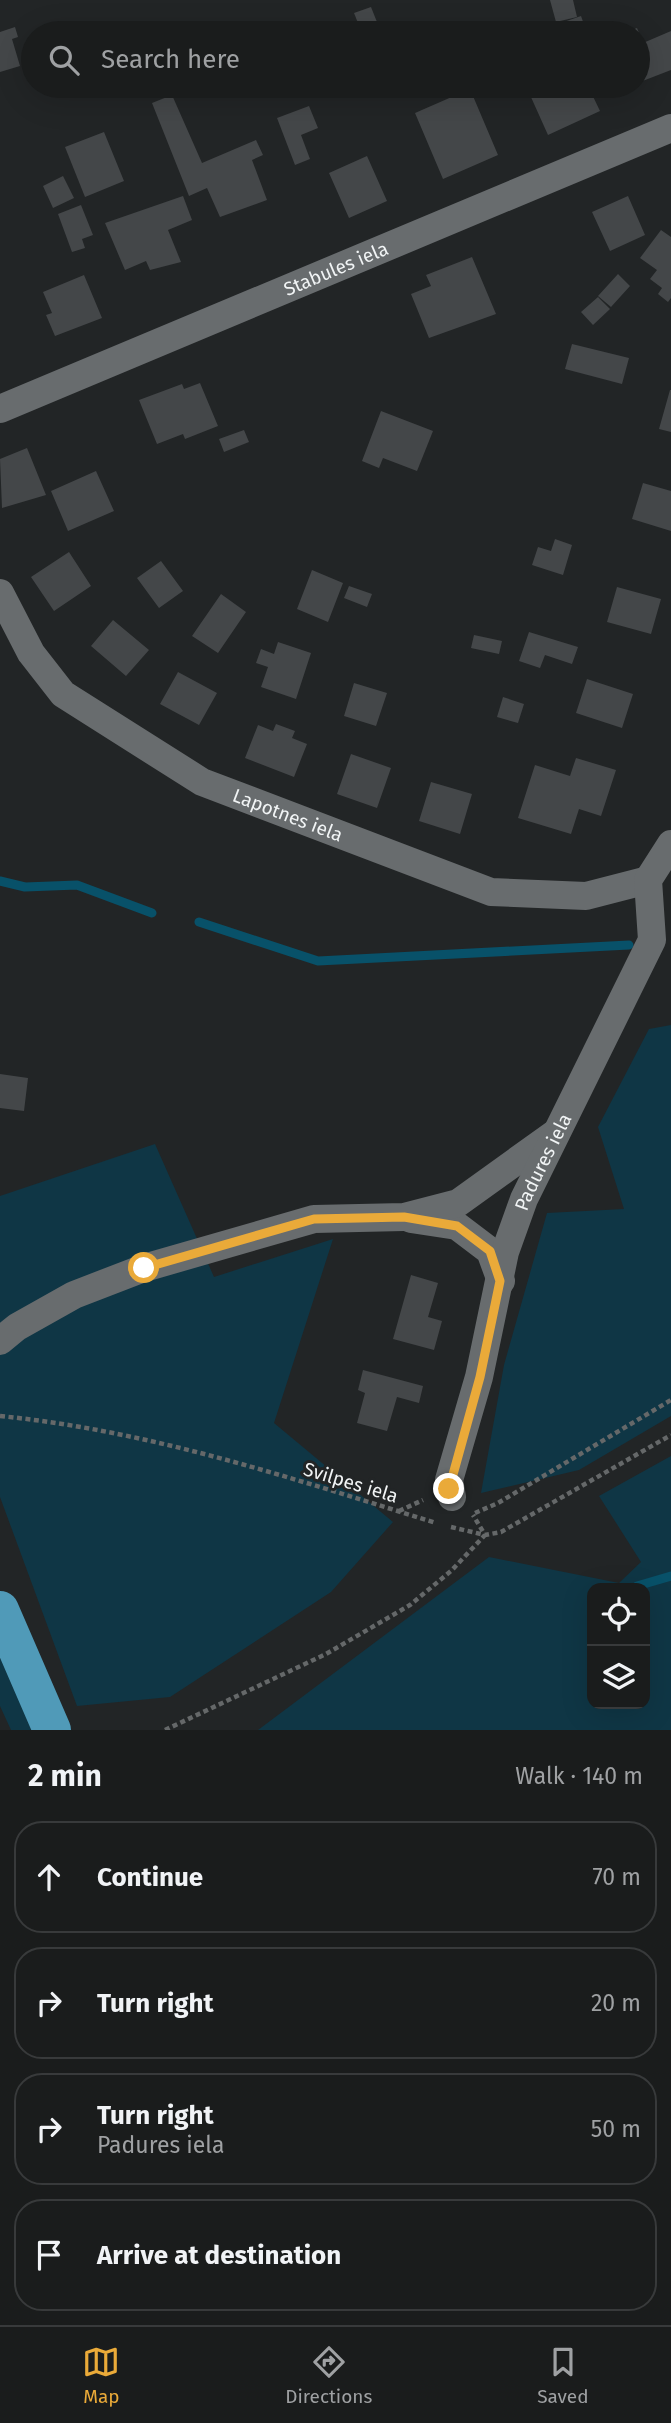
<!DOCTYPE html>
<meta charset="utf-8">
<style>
:root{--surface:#1a1c1c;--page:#232525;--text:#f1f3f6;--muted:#9fa1a3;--line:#383a3b;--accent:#eaaa39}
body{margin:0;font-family:"Fira Sans",sans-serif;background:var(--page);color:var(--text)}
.controls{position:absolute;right:21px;bottom:21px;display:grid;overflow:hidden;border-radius:14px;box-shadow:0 7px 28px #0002}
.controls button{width:63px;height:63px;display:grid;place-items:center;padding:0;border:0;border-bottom:2px solid var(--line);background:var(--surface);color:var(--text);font:35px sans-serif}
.stop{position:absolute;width:21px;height:21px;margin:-16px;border:5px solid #eaaa39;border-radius:50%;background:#fff}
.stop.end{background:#eaaa39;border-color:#fff;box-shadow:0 2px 7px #0008}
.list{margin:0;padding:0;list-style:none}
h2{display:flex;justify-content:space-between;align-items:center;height:91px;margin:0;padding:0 28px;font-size:30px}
h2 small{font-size:23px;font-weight:400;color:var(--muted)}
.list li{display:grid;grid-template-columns:46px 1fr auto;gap:21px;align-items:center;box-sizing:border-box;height:112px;margin:0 14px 14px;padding:0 14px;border:2px solid var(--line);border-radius:28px}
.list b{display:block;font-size:26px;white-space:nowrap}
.list p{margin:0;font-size:23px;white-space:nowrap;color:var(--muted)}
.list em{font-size:23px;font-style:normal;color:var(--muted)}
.icon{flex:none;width:38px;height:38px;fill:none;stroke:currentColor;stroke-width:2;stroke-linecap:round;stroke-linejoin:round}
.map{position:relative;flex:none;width:671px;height:1730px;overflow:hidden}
.search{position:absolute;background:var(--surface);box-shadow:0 7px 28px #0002;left:21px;right:21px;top:21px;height:77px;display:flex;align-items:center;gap:18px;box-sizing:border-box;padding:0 24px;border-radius:38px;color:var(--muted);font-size:26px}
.sheet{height:595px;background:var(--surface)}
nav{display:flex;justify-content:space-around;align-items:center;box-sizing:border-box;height:98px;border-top:2px solid var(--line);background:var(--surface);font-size:19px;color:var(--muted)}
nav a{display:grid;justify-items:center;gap:4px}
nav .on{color:var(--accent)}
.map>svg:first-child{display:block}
</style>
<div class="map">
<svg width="671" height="1730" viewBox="0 0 671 1730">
<rect width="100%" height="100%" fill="#222526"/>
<!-- green -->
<path fill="#0f3645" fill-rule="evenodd" d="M671,1025v391l-92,54 -98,23 23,-128 43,-152 77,-4 -26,-82 51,-98z
M155,1144l59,133 119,-38 -59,184 119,99 -62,70 -161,105 -93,9 -77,-209v-301z
M671,1456v274h-413l231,-173 130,26 22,-21 -42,-66zM645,1588v116h-53v-116z
M0,1645l37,85h-26l-11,-24z"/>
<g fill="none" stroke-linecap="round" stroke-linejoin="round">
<!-- stream -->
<path stroke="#085169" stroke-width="9" d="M0,881l25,6 52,-2 75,28
M199,922l119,39 311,-16
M637,1586l34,-10"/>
</g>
<!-- building -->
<path fill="#444749" d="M550,0h23l4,17 -21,5z
M371,7l10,25 -19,1 -8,-20z
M581,16l6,17h-26l-3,-9z
M15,27l3,10 -6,2 8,27 -20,6v-40z
M637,28l6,15 28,-12v39l-31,12 -2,-49h-14z
M526,86h62l12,25 -52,24z
M470,89l28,66 -55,24 -28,-66z
M172,95l30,68 54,-23 7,15 -11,5 15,40 -47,17 -13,-29 -18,8 -37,-93z
M309,106l9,22 -17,7 9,24 -15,6 -18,-47z
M104,132l20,49 -39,16 -20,-50z
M367,156l20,45 -38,17 -20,-45z
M63,176l11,22 -21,10 -10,-22z
M183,196l9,24 -24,10 13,32 -31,8 -4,-9 -21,9 -20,-47z
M628,196l17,39 -35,16 -18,-39z
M81,205l12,30 -11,4 3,9 -13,4 -14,-38z
M661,230l10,7v61l-3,4 -10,-8 4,-6 -12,-9 7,-9 -17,-12z
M472,257l24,57 -67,24 -18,-44 20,-8 -5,-11z
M618,274l12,12 -19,21 -13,-11z
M84,275l18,43 -47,18 -9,-21 6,-2 -9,-21z
M598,297l12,12 -17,16 -12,-13z
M572,344l57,14 -7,26 -57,-15z
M200,383l18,43 -33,13 -2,-5 -26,10 -18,-44 43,-16 2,5z
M670,390h1v42l-12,-3z
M381,411l52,20 -16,40 -34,-13 -4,10 -17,-7z
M244,430l5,12 -25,10 -5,-13z
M27,448l19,47 -44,13 -2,-49z
M96,471l18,40 -46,20 -17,-40z
M643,483l28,8v40l-39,-12z
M555,539l17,6 -9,30 -31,-10 6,-18 13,4z
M69,552l22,34 -37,25 -23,-34z
M161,561l22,30 -24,17 -22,-30z
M312,570l31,13 -15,39 -31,-13z
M349,586l23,8 -5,13 -23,-9z
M617,587l44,12 -10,35 -44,-12z
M221,594l25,18 -28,41 -26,-17z
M113,620l36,30 -23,26 -35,-30z
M529,632l49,15 -6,17 -27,-9 -5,13 -21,-7z
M474,635l28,6 -3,13 -28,-6z
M278,642l33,11 -15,46 -35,-12 7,-20 -12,-4 5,-14 13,5z
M178,672l39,21 -18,32 -39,-21z
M587,679l46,15 -11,34 -46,-15z
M354,683l33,10 -11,33 -32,-10z
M503,697l21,7 -6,19 -21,-6z
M276,724l19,7 -3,7 15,6 -13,33 -49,-19 13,-33 15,6z
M351,754l40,14 -14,40 -40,-14z
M576,758l40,12 -15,46 -22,-7 -8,25 -53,-16 17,-53 35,11z
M431,782l41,12 -12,40 -41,-13z
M0,1074l28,4 -4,33 -24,-3z
M411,1275l27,8 -10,34 14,4 -8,29 -41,-11z
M363,1370l60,16 -4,17 -22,-6 -10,34 -30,-8 8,-30 -7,-3z"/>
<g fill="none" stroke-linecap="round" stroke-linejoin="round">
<!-- path -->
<path stroke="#656869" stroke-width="4.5" stroke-dasharray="5 3.5" stroke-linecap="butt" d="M0,1416c151,15 291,62 436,107
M399,1511l24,-11
M475,1513l23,-10 173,-103
M451,1527l34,8 16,-3 170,-97
M165,1730l161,-76 84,-49 41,-34 34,-36 -12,-20"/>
<!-- minor -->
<g stroke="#686c6e" stroke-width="28">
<path id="s1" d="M0,409l671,-281"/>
<path id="s2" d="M0,593l31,60 32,41 139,88 289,110 95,4 62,-16"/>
<path d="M411,1219l46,7 33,25 11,30"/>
<path d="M0,1341l17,-14 57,-32 70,-27 170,-49 90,-2 54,-14 96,-69"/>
<path id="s3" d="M452,1497l-3,-17 30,-103 26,-125 19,-53 128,-259 -4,-60 23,-36"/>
</g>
<!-- trunk -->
<path stroke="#509ab8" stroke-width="38" d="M0,1610l52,120"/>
</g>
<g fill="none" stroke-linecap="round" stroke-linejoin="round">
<!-- route -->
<path stroke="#eaaa39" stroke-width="9" d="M144,1268l170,-49 90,-2 53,9 33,25 10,30 -20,96 -31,112"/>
</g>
<g text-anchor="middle" stroke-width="6" stroke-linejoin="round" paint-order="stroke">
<!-- street labels -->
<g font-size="19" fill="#f1f4f5" stroke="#222526">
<text dy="7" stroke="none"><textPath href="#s1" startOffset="364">Stabules iela</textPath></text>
<text dy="7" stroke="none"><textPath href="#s2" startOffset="376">Lapotnes iela</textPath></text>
<text dy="7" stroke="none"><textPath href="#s3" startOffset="350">Padures iela</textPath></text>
<text transform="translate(351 1482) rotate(17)" y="7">Svilpes iela</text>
</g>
</g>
</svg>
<div class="controls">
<button><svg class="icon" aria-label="locate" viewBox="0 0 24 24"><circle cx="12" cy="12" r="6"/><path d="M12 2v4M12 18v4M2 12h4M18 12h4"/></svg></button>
<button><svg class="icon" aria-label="layers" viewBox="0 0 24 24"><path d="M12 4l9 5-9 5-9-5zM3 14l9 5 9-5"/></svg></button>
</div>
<div class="stop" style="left:144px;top:1268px"></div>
<div class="stop end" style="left:449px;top:1489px"></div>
<div class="search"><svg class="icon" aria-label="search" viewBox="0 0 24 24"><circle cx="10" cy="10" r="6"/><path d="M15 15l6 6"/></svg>Search here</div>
</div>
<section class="sheet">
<h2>2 min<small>Walk · 140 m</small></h2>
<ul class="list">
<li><svg class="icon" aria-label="ahead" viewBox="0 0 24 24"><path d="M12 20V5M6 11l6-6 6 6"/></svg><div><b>Continue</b></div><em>70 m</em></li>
<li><svg class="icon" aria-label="right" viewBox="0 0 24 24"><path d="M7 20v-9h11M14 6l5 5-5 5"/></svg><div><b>Turn right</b></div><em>20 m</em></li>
<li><svg class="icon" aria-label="right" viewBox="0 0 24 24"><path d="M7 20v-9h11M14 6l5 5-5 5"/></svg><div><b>Turn right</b><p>Padures iela</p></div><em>50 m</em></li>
<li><svg class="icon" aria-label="arrive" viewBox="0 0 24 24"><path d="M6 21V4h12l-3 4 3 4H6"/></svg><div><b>Arrive at destination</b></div></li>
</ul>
</section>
<nav>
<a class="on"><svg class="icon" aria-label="map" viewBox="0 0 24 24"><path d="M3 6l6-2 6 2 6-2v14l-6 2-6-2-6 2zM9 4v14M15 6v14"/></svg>Map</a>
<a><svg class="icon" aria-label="directions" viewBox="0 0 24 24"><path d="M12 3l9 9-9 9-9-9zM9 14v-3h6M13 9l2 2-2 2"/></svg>Directions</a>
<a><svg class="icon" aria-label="saved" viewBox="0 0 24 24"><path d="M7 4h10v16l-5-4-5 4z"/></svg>Saved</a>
</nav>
